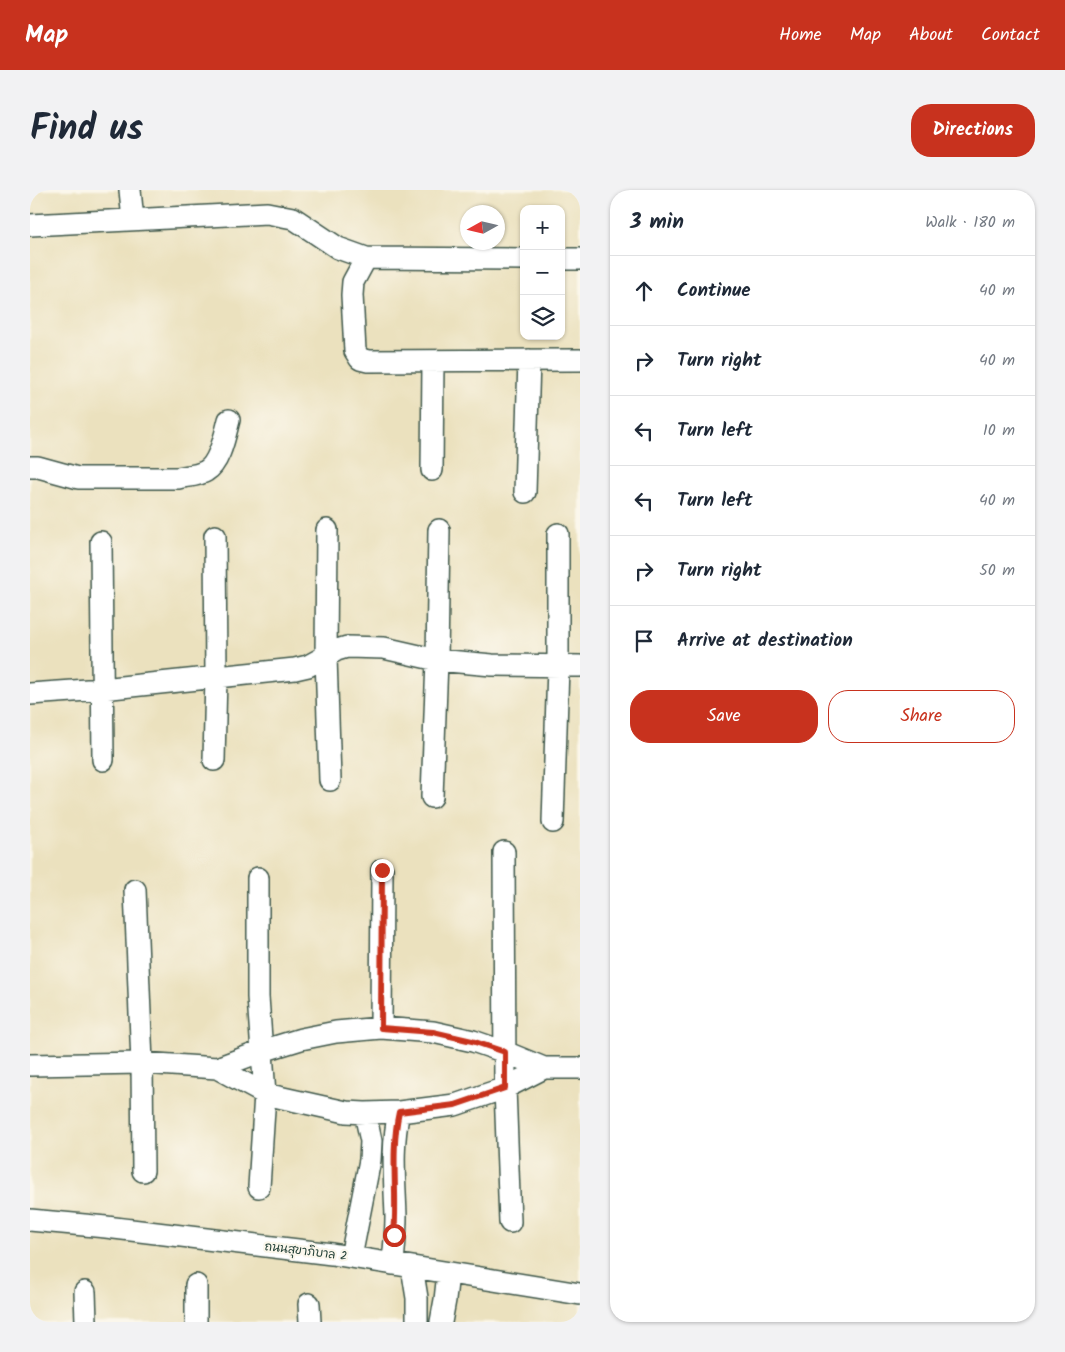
<!DOCTYPE html>
<meta charset="utf-8">
<style>
:root{--surface:#fff;--page:#f2f2f3;--text:#1f2937;--muted:#747a83;--line:#e0e1e3;--accent:#c8321e}
body{margin:0;font-family:Kalam,"Playpen Sans Thai",sans-serif;background:var(--page);color:var(--text)}
.controls{position:absolute;right:15px;top:15px;display:grid;overflow:hidden;border-radius:10px;box-shadow:0 1px 4px #0004}
.controls button{width:45px;height:45px;display:grid;place-items:center;padding:0;border:0;border-bottom:1px solid var(--line);background:var(--surface);color:var(--text);font:25px sans-serif}
.compass{position:absolute;left:430px;top:15px;width:45px;height:45px;border-radius:50%;background:var(--surface);box-shadow:0 1px 4px #0004;rotate:262deg}
.stop{position:absolute;width:15px;height:15px;margin:-11px;border:4px solid #c8321e;border-radius:50%;background:#fff}
.stop.end{background:#c8321e;border-color:#fff;box-shadow:0 1px 5px #0008}
.list{margin:0;padding:0;list-style:none}
h2{display:flex;justify-content:space-between;align-items:center;height:65px;margin:0;padding:0 20px;font-size:21px}
h2 small{font-size:16px;font-weight:400;color:var(--muted)}
.list li{display:grid;grid-template-columns:32px 1fr auto;gap:15px;align-items:center;box-sizing:border-box;height:70px;padding:0 20px;border-top:1px solid var(--line)}
.list b{display:block;font-size:19px;white-space:nowrap}
.list em{font-size:16px;font-style:normal;color:var(--muted)}
.actions{display:flex;gap:10px;padding:15px 20px}
.actions a{flex:1;padding:11px 0;border:1px solid var(--accent);border-radius:20px;text-align:center;font-size:18px;color:var(--accent)}
.actions .main{background:var(--accent);color:#fff}
.icon{flex:none;width:28px;height:28px;fill:none;stroke:currentColor;stroke-width:2;stroke-linecap:round;stroke-linejoin:round}
.map{position:relative;flex:none;width:550px;height:1132px;overflow:hidden;border-radius:20px}
header{display:flex;align-items:center;gap:30px;box-sizing:border-box;height:70px;padding:0 25px;background:var(--accent);color:#fff}
header strong{font-size:24px}
nav{display:flex;gap:28px;margin-inline-start:auto;font-size:18px}
.intro{display:flex;align-items:center;justify-content:space-between;box-sizing:border-box;height:120px;padding:0 30px}
h1{margin:0;font-size:35px}
.button{padding:12px 22px;border-radius:20px;background:var(--accent);color:#fff;font-size:18px;font-weight:700}
main{display:flex;gap:30px;padding:0 30px}
aside{flex:1;background:var(--surface);border-radius:20px;box-shadow:0 1px 4px #0004}
.map>svg:first-child{display:block}
</style>
<header>
<strong>Map</strong>
<nav><a>Home</a><a>Map</a><a>About</a><a>Contact</a></nav>
</header>
<div class="intro"><h1>Find us</h1><a class="button">Directions</a></div>
<main>
<div class="map">
<svg width="550" height="1132" viewBox="0 0 550 1132">
<rect width="100%" height="100%" fill="#fbf7ec"/>
<filter id="ink" filterUnits="userSpaceOnUse"><feTurbulence type="fractalNoise" baseFrequency=".02" numOctaves="2"/><feDisplacementMap in="SourceGraphic" scale="10" xChannelSelector="R" yChannelSelector="G"/><feConvolveMatrix kernelMatrix="1 2 1 2 8 2 1 2 1" color-interpolation-filters="sRGB"/></filter>
<filter id="wash" filterUnits="userSpaceOnUse"><feTurbulence type="fractalNoise" baseFrequency=".0096" numOctaves="4" result="noise"/><feDisplacementMap in="SourceGraphic" scale="20" xChannelSelector="R" yChannelSelector="G"/><feGaussianBlur stdDeviation="1.12" result="paint"/><feColorMatrix in="noise" values="0 0 0 0 0 0 0 0 0 0 0 0 0 0 0 0 0 1.4 0 .05"/><feComposite in="paint" operator="in"/></filter>
<g filter="url(#wash)">
<rect width="100%" height="100%" fill="#ebe1be"/>
</g>
<g filter="url(#ink)">
<g fill="none" stroke-linecap="round" stroke-linejoin="round">
<!-- minor casing -->
<g stroke="#3e5649" stroke-width="24">
<path id="minor" d="M100,0l3,30
M0,35l237,-12 26,5 45,30 28,10 158,1
M336,68l-13,24 -1,13 3,56 5,8 8,2 212,-1
M531,69h19
M0,277h8l40,11h100c8,-2 20,-2 28,-7 14,-8 19,-36 23,-51
M402,280l1,-109
M495,302l4,-132
M297,340l-1,127 4,123
M71,352l2,218
M0,504l72,-5 193,-20 13,-3 29,-16 10,-3 37,1 53,12 55,5 88,1
M184,570l2,-83 -1,-141
M402,607l5,-137 2,-130
M523,632l5,-155v-133
M474,662l1,236 5,134
M228,688v119l7,97 -6,93
M105,700l7,173 1,108
M351,838l1,-158
M0,875l112,-2 75,5 45,-17 39,-12 35,-7 45,-4 52,4 40,9 32,11 39,16h36
M187,878l48,26 81,18 19,1 34,-1 56,-7 50,-17 39,-20
M0,1030l76,7 226,27 248,40
M321,1067l19,-97 1,-19 -6,-28
M363,1074c1,-16 3,-31 3,-47 -1,-35 -5,-70 3,-105
M382,1077l5,31v24
M55,1102l1,30
M279,1114l1,18
M166,1132v-37
M411,1132l4,-22 3,-27"/>
</g>
<!-- minor -->
<use href="#minor" stroke="#fff" stroke-width="21"/>
</g>
</g>
<g fill="none" stroke-linecap="round" stroke-linejoin="round" filter="url(#ink)">
<!-- route -->
<path stroke="#c8321e" stroke-width="6" d="M352,680l-1,158 52,4 39,9 33,11v36l-50,17 -56,7c-9,41 -1,82 -5,123"/>
</g>
<g text-anchor="middle" stroke-width="4.5" stroke-linejoin="round" paint-order="stroke">
<!-- street labels -->
<g font-size="12" fill="#1f3d34" stroke="#fbf7ec">
<text transform="translate(276 1061) rotate(7)" y="4">ถนนสุขาภิบาล 2</text>
</g>
</g>
</svg>
<div class="controls">
<button>+</button>
<button>−</button>
<button><svg class="icon" aria-label="layers" viewBox="0 0 24 24"><path d="M12 4l9 5-9 5-9-5zM3 14l9 5 9-5"/></svg></button>
</div>
<svg class="compass" viewBox="-18 -18 36 36"><path d="M0-13l5 13h-10z" fill="#e53935"/><path d="M0 13l5-13h-10z" fill="#747a83"/></svg>
<div class="stop" style="left:364px;top:1045px"></div>
<div class="stop end" style="left:352px;top:680px"></div>
</div>
<aside>
<h2>3 min<small>Walk · 180 m</small></h2>
<ul class="list">
<li><svg class="icon" aria-label="ahead" viewBox="0 0 24 24"><path d="M12 20V5M6 11l6-6 6 6"/></svg><div><b>Continue</b></div><em>40 m</em></li>
<li><svg class="icon" aria-label="right" viewBox="0 0 24 24"><path d="M7 20v-9h11M14 6l5 5-5 5"/></svg><div><b>Turn right</b></div><em>40 m</em></li>
<li><svg class="icon" aria-label="left" viewBox="0 0 24 24"><path d="M17 20v-9H6M10 6l-5 5 5 5"/></svg><div><b>Turn left</b></div><em>10 m</em></li>
<li><svg class="icon" aria-label="left" viewBox="0 0 24 24"><path d="M17 20v-9H6M10 6l-5 5 5 5"/></svg><div><b>Turn left</b></div><em>40 m</em></li>
<li><svg class="icon" aria-label="right" viewBox="0 0 24 24"><path d="M7 20v-9h11M14 6l5 5-5 5"/></svg><div><b>Turn right</b></div><em>50 m</em></li>
<li><svg class="icon" aria-label="arrive" viewBox="0 0 24 24"><path d="M6 21V4h12l-3 4 3 4H6"/></svg><div><b>Arrive at destination</b></div></li>
</ul>
<div class="actions"><a class="main">Save</a><a>Share</a></div>
</aside>
</main>
